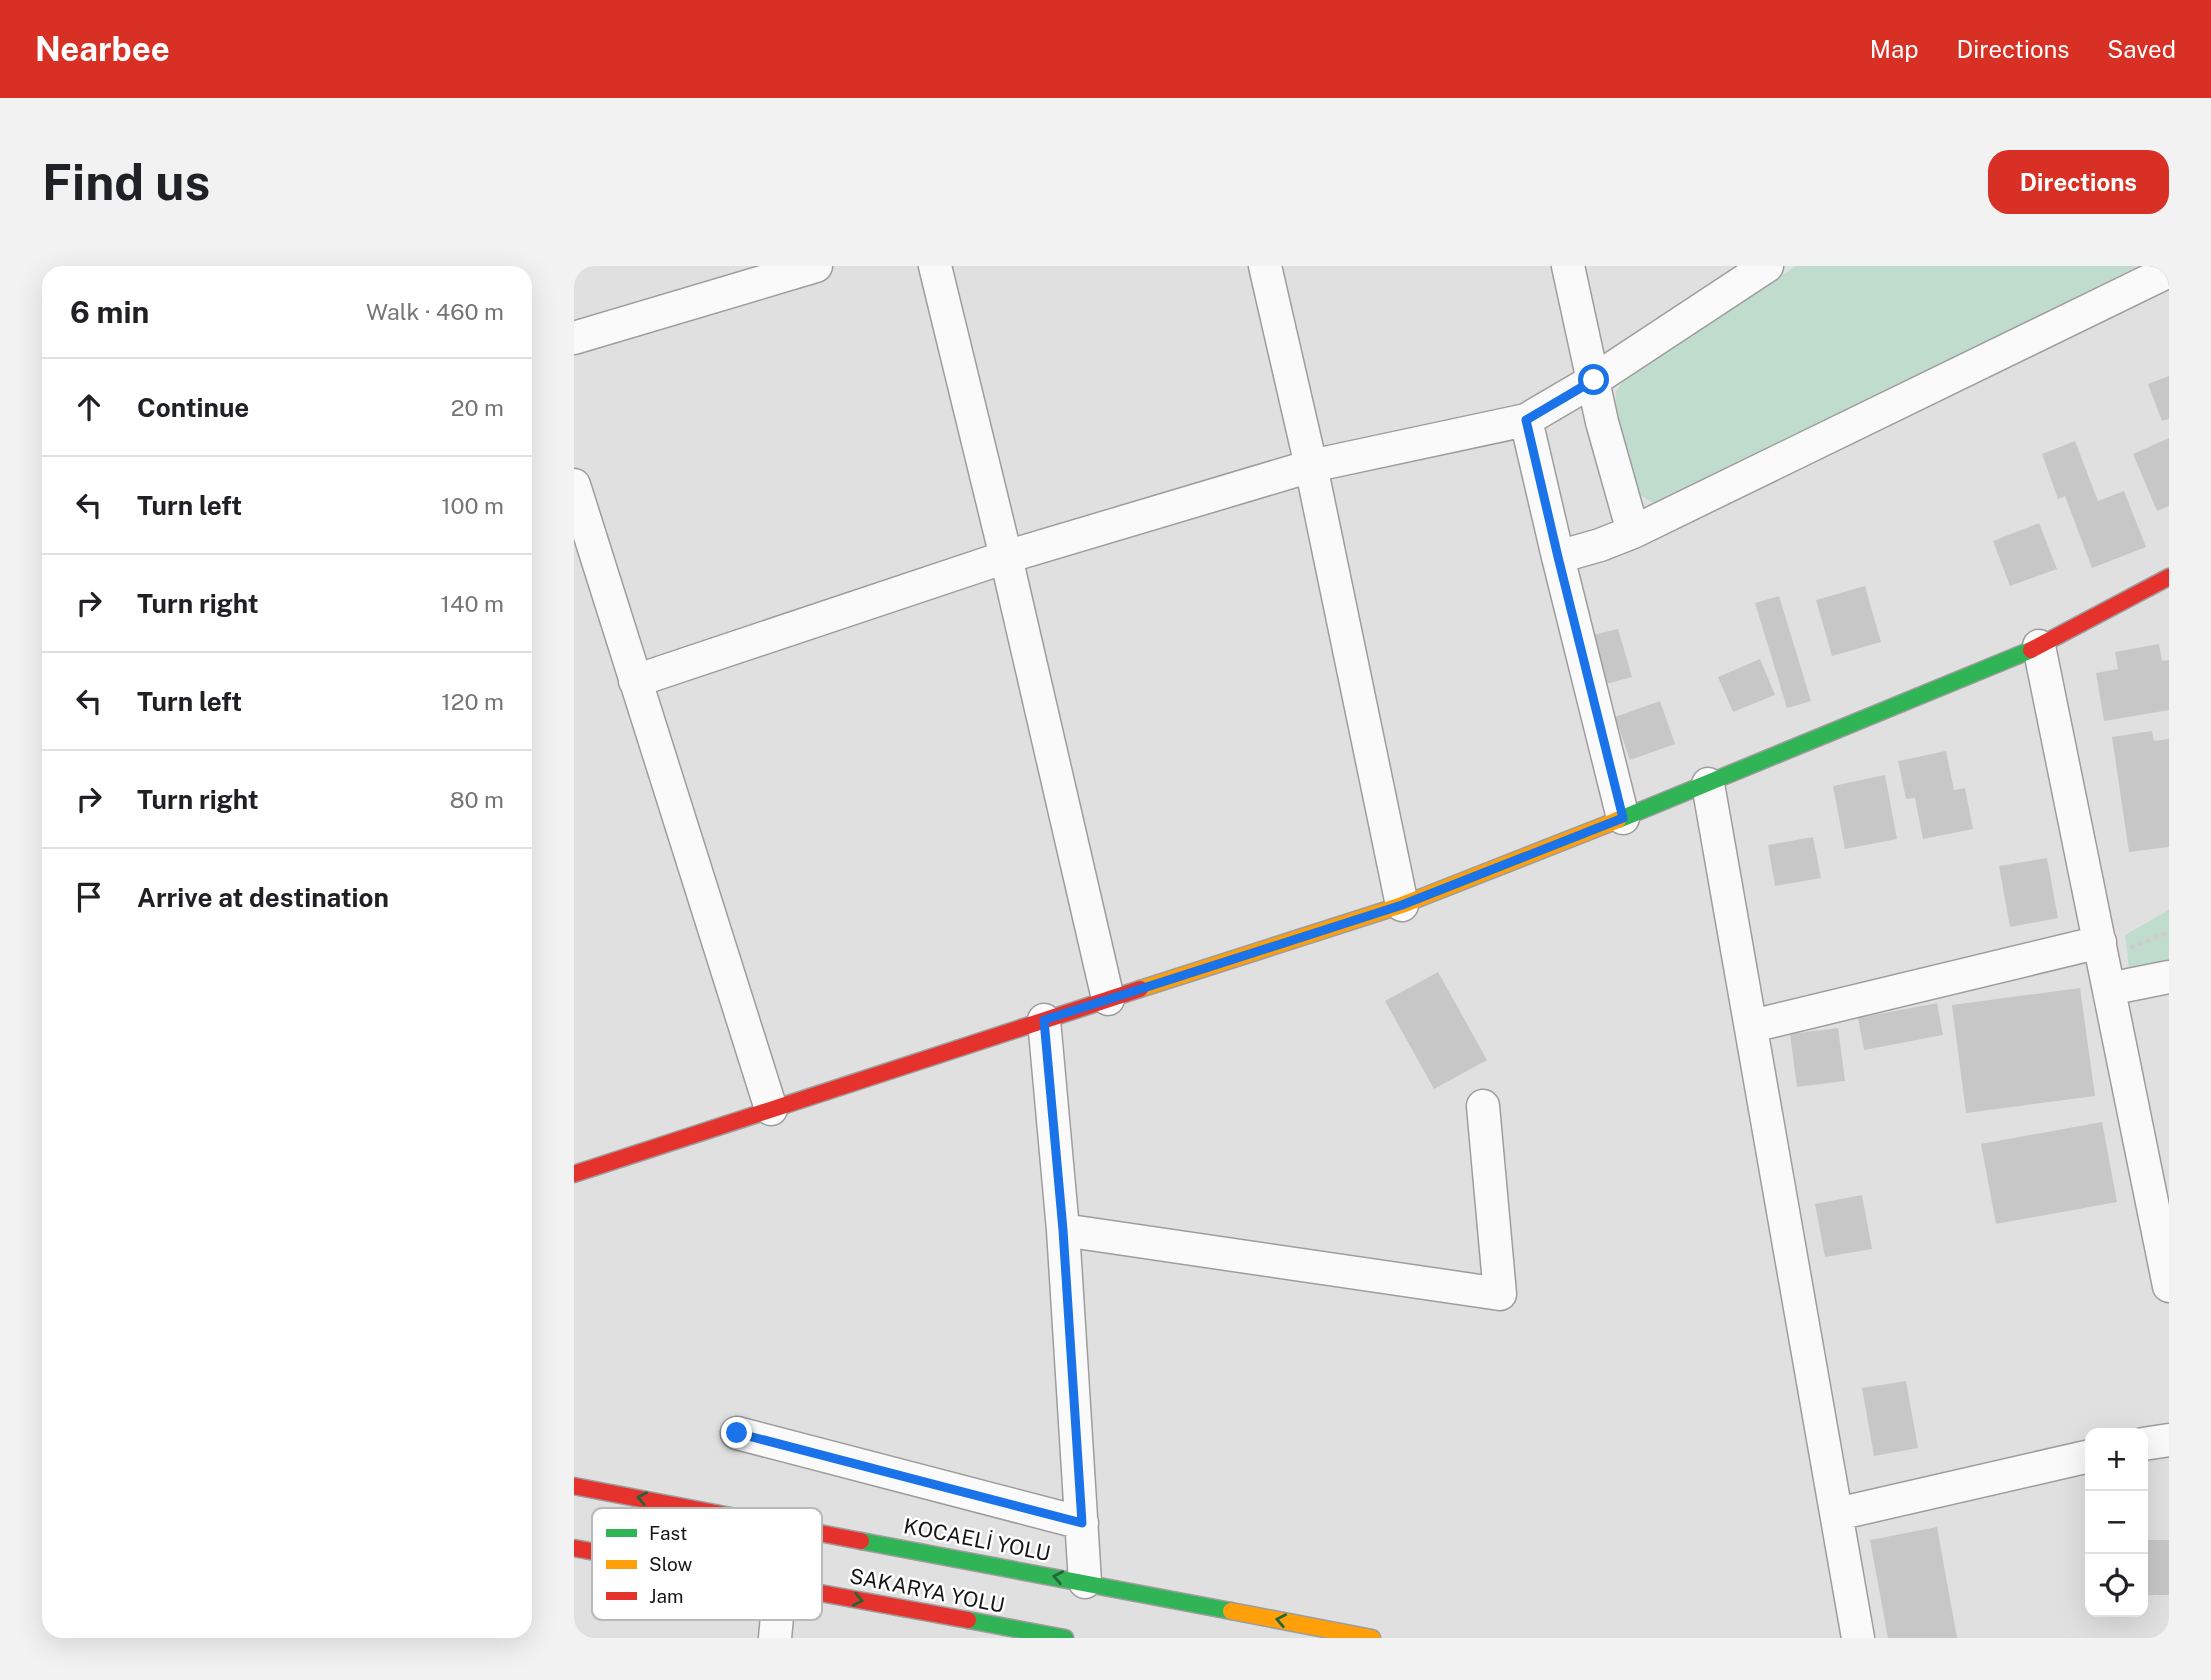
<!DOCTYPE html>
<meta charset="utf-8">
<style>
:root{--surface:#fff;--page:#f2f2f2;--text:#202124;--muted:#757577;--line:#e0e0e0;--accent:#d93025}
body{margin:0;font-family:"Public Sans",sans-serif;background:var(--page);color:var(--text)}
.controls{position:absolute;right:21px;bottom:21px;display:grid;overflow:hidden;border-radius:14px;box-shadow:0 7px 28px #0002}
.controls button{width:63px;height:63px;display:grid;place-items:center;padding:0;border:0;border-bottom:2px solid var(--line);background:var(--surface);color:var(--text);font:35px sans-serif}
.stop{position:absolute;width:21px;height:21px;margin:-16px;border:5px solid #1a73e8;border-radius:50%;background:#fff}
.stop.end{background:#1a73e8;border-color:#fff;box-shadow:0 2px 7px #0008}
.list{margin:0;padding:0;list-style:none}
h2{display:flex;justify-content:space-between;align-items:center;height:91px;margin:0;padding:0 28px;font-size:30px}
h2 small{font-size:23px;font-weight:400;color:var(--muted)}
.list li{display:grid;grid-template-columns:46px 1fr auto;gap:21px;align-items:center;box-sizing:border-box;height:98px;padding:0 28px;border-top:2px solid var(--line)}
.list b{display:block;font-size:26px;white-space:nowrap}
.list em{font-size:23px;font-style:normal;color:var(--muted)}
.icon{flex:none;width:38px;height:38px;fill:none;stroke:currentColor;stroke-width:2;stroke-linecap:round;stroke-linejoin:round}
.map{position:relative;flex:none;width:1595px;height:1372px;overflow:hidden;border-radius:21px}
header{display:flex;align-items:center;gap:42px;box-sizing:border-box;height:98px;padding:0 35px;background:var(--accent);color:#fff}
header strong{font-size:33px}
nav{display:flex;gap:38px;margin-inline-start:auto;font-size:24px}
.intro{display:flex;align-items:center;justify-content:space-between;box-sizing:border-box;height:168px;padding:0 42px}
h1{margin:0;font-size:49px}
.button{padding:18px 32px;border-radius:21px;background:var(--accent);color:#fff;font-size:24px;font-weight:700}
main{display:flex;gap:42px;padding:0 42px}
aside{flex:1;background:var(--surface);border-radius:21px;box-shadow:0 7px 28px #0002}
.map>svg:first-child{display:block}
</style>
<header>
<strong>Nearbee</strong>
<nav><a>Map</a><a>Directions</a><a>Saved</a></nav>
</header>
<div class="intro"><h1>Find us</h1><a class="button">Directions</a></div>
<main>
<aside>
<h2>6 min<small>Walk · 460 m</small></h2>
<ul class="list">
<li><svg class="icon" aria-label="ahead" viewBox="0 0 24 24"><path d="M12 20V5M6 11l6-6 6 6"/></svg><div><b>Continue</b></div><em>20 m</em></li>
<li><svg class="icon" aria-label="left" viewBox="0 0 24 24"><path d="M17 20v-9H6M10 6l-5 5 5 5"/></svg><div><b>Turn left</b></div><em>100 m</em></li>
<li><svg class="icon" aria-label="right" viewBox="0 0 24 24"><path d="M7 20v-9h11M14 6l5 5-5 5"/></svg><div><b>Turn right</b></div><em>140 m</em></li>
<li><svg class="icon" aria-label="left" viewBox="0 0 24 24"><path d="M17 20v-9H6M10 6l-5 5 5 5"/></svg><div><b>Turn left</b></div><em>120 m</em></li>
<li><svg class="icon" aria-label="right" viewBox="0 0 24 24"><path d="M7 20v-9h11M14 6l5 5-5 5"/></svg><div><b>Turn right</b></div><em>80 m</em></li>
<li><svg class="icon" aria-label="arrive" viewBox="0 0 24 24"><path d="M6 21V4h12l-3 4 3 4H6"/></svg><div><b>Arrive at destination</b></div></li>
</ul>
</aside>
<div class="map">
<svg width="1595" height="1372" viewBox="0 0 1595 1372">
<rect width="100%" height="100%" fill="#e1e0e1"/>
<!-- green -->
<path fill="#bfdccd" d="M1222,0h342l-482,238 -16,-9 -14,-25 -11,-55 1,-23 8,-14z
M1595,644v50l-40,8 -4,-33z"/>
<!-- building -->
<path fill="#c8c7c7" d="M1595,110v43l-7,2 -14,-37z
M1595,172v68l-12,5 -24,-57z
M1501,175l23,60 26,-10 22,56 -54,21 -27,-72 -7,3 -16,-45z
M1465,257l18,46 -47,17 -17,-45z
M1291,320l16,56 -49,14 -16,-56z
M1205,330l32,105 -24,7 -32,-105z
M1044,363l14,48 -26,7 -13,-49z
M1585,378l3,17 7,-1v50l-65,11 -8,-48 22,-4 -3,-17z
M1186,393l15,36 -42,17 -15,-35z
M1086,435l15,43 -45,16 -15,-43z
M1578,465l2,10 15,-2v108l-40,5 -17,-115z
M1372,485l8,39 11,-2 8,41 -50,10 -8,-41 -9,1 -8,-38z
M1311,509l12,64 -52,10 -12,-63z
M1239,571l8,41 -46,8 -7,-41z
M1473,592l11,60 -48,9 -11,-61z
M864,706l49,88 -53,29 -49,-88z
M1506,722l15,108 -129,17 -14,-108z
M1363,737l6,32 -79,15 -6,-32z
M1264,762l7,53 -48,6 -7,-53z
M1528,856l15,80 -121,22 -15,-80z
M1288,929l10,54 -47,8 -10,-53z
M1332,1115l12,67 -44,8 -12,-68z
M1363,1261l20,111h-69l-18,-98z
M1569,1274h26v55h-26z"/>
<g fill="none" stroke-linecap="round" stroke-linejoin="round">
<!-- street casing -->
<g stroke="#9e9d9e" stroke-width="35">
<path id="street" d="M361,0l71,291 102,442
M691,0l46,200 91,439
M994,0l34,156 31,110 536,-261
M0,72l242,-72
M952,154l32,137 42,-12 33,-13
M0,219l197,624
M984,291l65,261
M1465,380l130,640
M61,415l371,-124 305,-91 215,-46 68,-40 173,-114
M1134,518l150,854
M1535,723l60,-12
M470,754l19,210 22,352
M1178,760l348,-84
M489,964l437,64 -17,-188
M163,1167l345,90
M1569,1178l26,-4
M1263,1248l253,-58
M201,1372l5,-53"/>
</g>
<!-- fast casing -->
<g stroke="#9e9d9e" stroke-width="19">
<path id="fast" d="M1044,554l413,-170
M287,1275l370,70
M394,1354l97,18"/>
</g>
<!-- slow casing -->
<g stroke="#9e9d9e" stroke-width="19">
<path id="slow" d="M566,723l262,-84 216,-85
M657,1345l141,27"/>
</g>
<!-- jam casing -->
<g stroke="#9e9d9e" stroke-width="19">
<path id="jam" d="M1457,384l138,-73
M0,908l566,-185
M0,1220l287,55
M0,1282l394,72"/>
</g>
<!-- path -->
<path stroke="#cdcccd" stroke-width="4.5" stroke-dasharray="5 3.5" stroke-linecap="butt" d="M1556,682l39,-16"/>
<!-- street -->
<use href="#street" stroke="#fafafa" stroke-width="32"/>
<!-- fast -->
<use href="#fast" stroke="#30b455" stroke-width="16"/>
<!-- slow -->
<use href="#slow" stroke="#ff9f0a" stroke-width="16"/>
<!-- jam -->
<use href="#jam" stroke="#e5322d" stroke-width="16"/>
</g>
<!-- one-way arrows -->
<defs><path id="oneway-chevron" d="M-2-3.5L2.5 0L-2 3.5" fill="none" stroke-width="1.6" stroke-linecap="round" stroke-linejoin="round" transform="scale(1.75)"/></defs>
<g stroke="#236536">
<use href="#oneway-chevron" transform="translate(68 1232) rotate(-169)"/>
<use href="#oneway-chevron" transform="translate(484 1311) rotate(-169)"/>
<use href="#oneway-chevron" transform="translate(284 1334) rotate(11)"/>
<use href="#oneway-chevron" transform="translate(707 1354) rotate(-169)"/>
</g>
<g fill="none" stroke-linecap="round" stroke-linejoin="round">
<!-- route -->
<path stroke="#1a73e8" stroke-width="9" d="M163,1167l345,90 -19,-293 -19,-210 358,-115 221,-87 -65,-261 -32,-137 68,-40"/>
</g>
<g text-anchor="middle" stroke-width="5" stroke-linejoin="round" paint-order="stroke">
<!-- street labels -->
<g font-size="21" fill="#161617" stroke="#fff">
<text transform="translate(403 1274) rotate(11)" y="7">KOCAELİ YOLU</text>
<text transform="translate(353 1325) rotate(11)" y="7">SAKARYA YOLU</text>
</g>
</g>
<!-- legend -->
<rect x="18" y="1242" width="230" height="112" rx="10" fill="#fff" stroke="#b9b9b9" stroke-width="2"/>
<rect x="32" y="1263" width="31" height="8" fill="#30b455"/>
<rect x="32" y="1294" width="31" height="9" fill="#ff9f0a"/>
<rect x="32" y="1326" width="31" height="8" fill="#e5322d"/>
<g font-size="19" fill="#161617">
<text x="75" y="1274">Fast</text>
<text x="75" y="1305">Slow</text>
<text x="75" y="1337">Jam</text>
</g>
</svg>
<div class="controls">
<button>+</button>
<button>−</button>
<button><svg class="icon" aria-label="locate" viewBox="0 0 24 24"><circle cx="12" cy="12" r="6"/><path d="M12 2v4M12 18v4M2 12h4M18 12h4"/></svg></button>
</div>
<div class="stop" style="left:1020px;top:114px"></div>
<div class="stop end" style="left:163px;top:1167px"></div>
</div>
</main>
